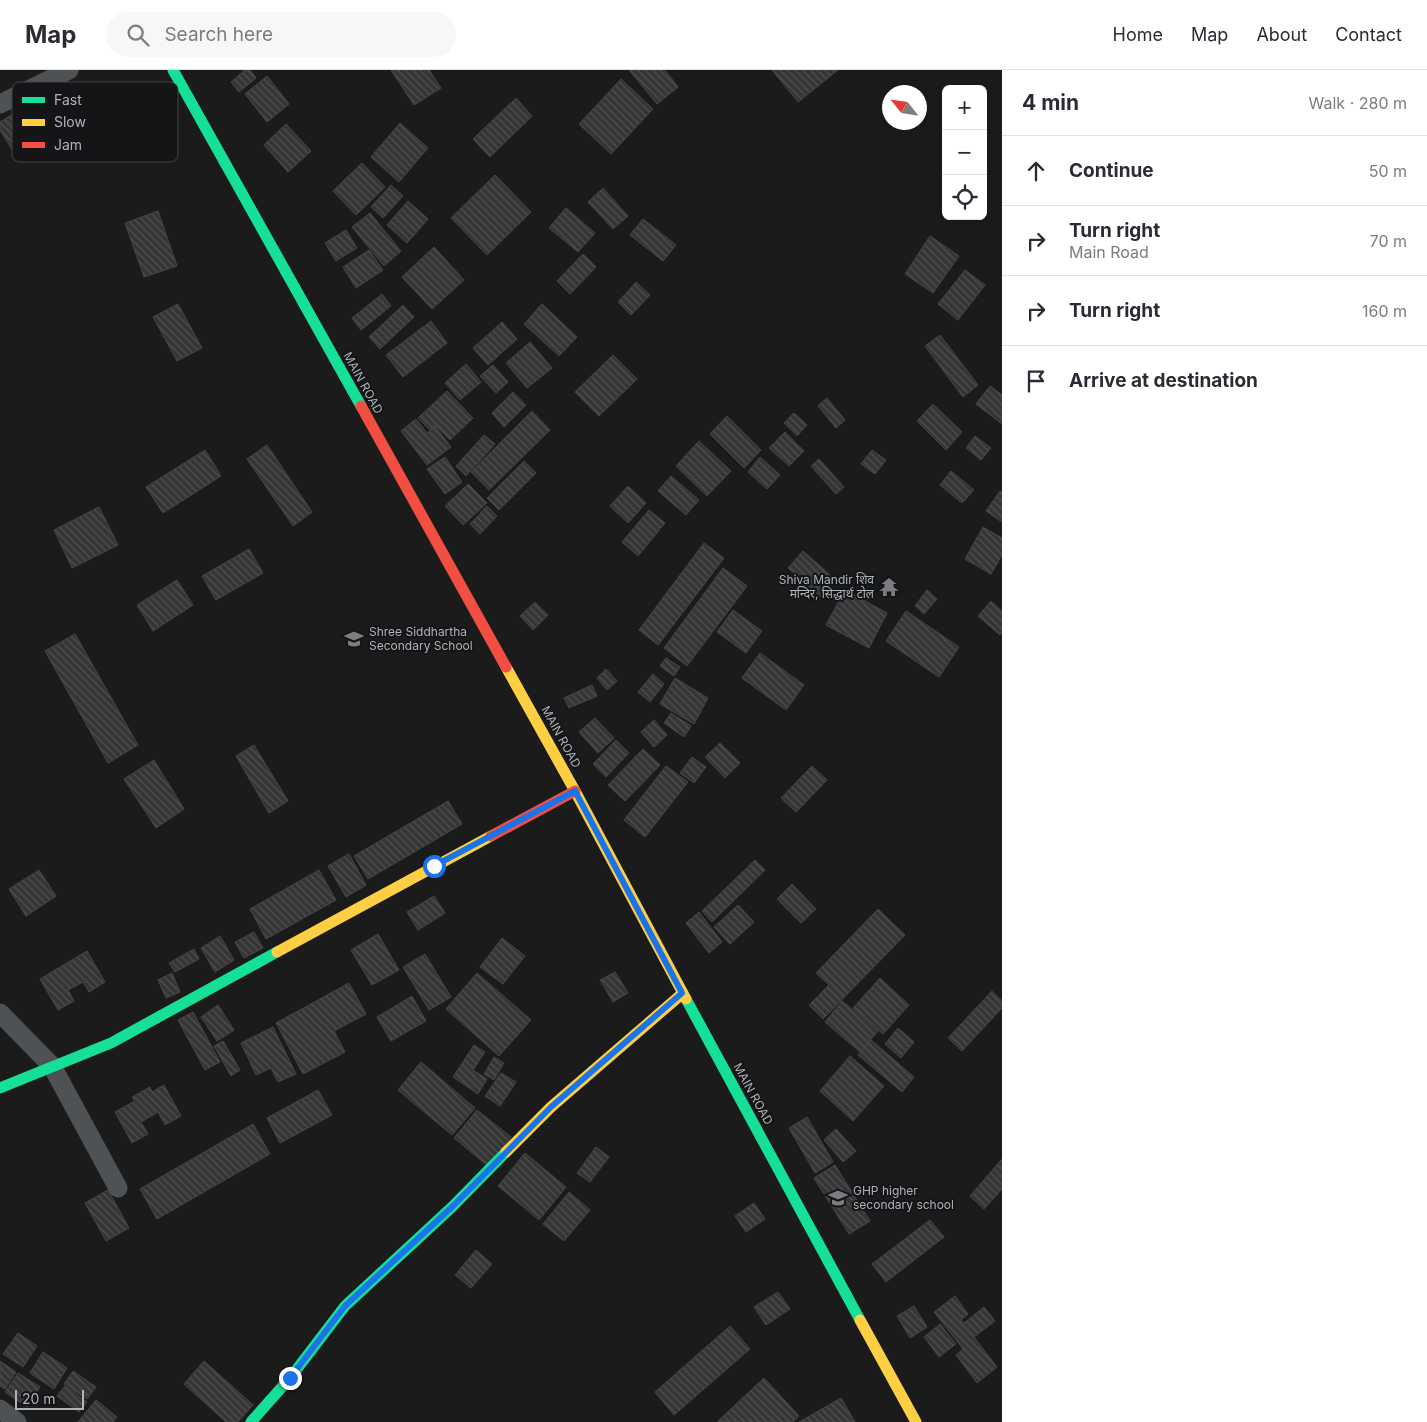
<!DOCTYPE html>
<meta charset="utf-8">
<style>
:root{--surface:#fff;--page:#f7f7f7;--text:#2b2b33;--muted:#7c7c81;--line:#e1e1e2}
body{margin:0;font-family:Inter,"Noto Sans Devanagari",sans-serif;background:var(--page);color:var(--text)}
.controls{position:absolute;right:15px;top:15px;display:grid;overflow:hidden;border-radius:8px;box-shadow:0 2px 8px #0003}
.controls button{width:45px;height:45px;display:grid;place-items:center;padding:0;border:0;border-bottom:1px solid var(--line);background:var(--surface);color:var(--text);font:25px sans-serif}
.compass{position:absolute;left:882px;top:15px;width:45px;height:45px;border-radius:50%;background:var(--surface);box-shadow:0 2px 8px #0003;rotate:300deg}
.scale{position:absolute;left:15px;bottom:12px;width:69px;box-sizing:border-box;padding-left:5px;border:2px solid #adb4ba;border-top:0;font-size:14px;line-height:18px;white-space:nowrap;color:#adb4ba;-webkit-text-stroke:4px #151517;paint-order:stroke}
.stop{position:absolute;width:15px;height:15px;margin:-11px;border:4px solid #1a73e8;border-radius:50%;background:#fff}
.stop.end{background:#1a73e8;border-color:#fff;box-shadow:0 1px 5px #0008}
.list{margin:0;padding:0;list-style:none}
h2{display:flex;justify-content:space-between;align-items:center;height:65px;margin:0;padding:0 20px;font-size:21px}
h2 small{font-size:16px;font-weight:400;color:var(--muted)}
.list li{display:grid;grid-template-columns:32px 1fr auto;gap:15px;align-items:center;box-sizing:border-box;height:70px;padding:0 20px;border-top:1px solid var(--line)}
.list b{display:block;font-size:19px;white-space:nowrap}
.list p{margin:0;font-size:16px;white-space:nowrap;color:var(--muted)}
.list em{font-size:16px;font-style:normal;color:var(--muted)}
.icon{flex:none;width:28px;height:28px;fill:none;stroke:currentColor;stroke-width:2;stroke-linecap:round;stroke-linejoin:round}
.map{position:relative;flex:none;width:1002px;height:1352px;overflow:hidden}
header{display:flex;align-items:center;gap:30px;box-sizing:border-box;height:70px;padding:0 25px;background:var(--surface);border-bottom:1px solid var(--line)}
header strong{font-size:24px}
nav{display:flex;gap:28px;margin-inline-start:auto;font-size:18px}
.search{width:350px;height:45px;background:var(--page);display:flex;align-items:center;gap:12px;box-sizing:border-box;padding:0 18px;border-radius:28px;color:var(--muted);font-size:19px}
main{display:flex}
aside{flex:1;background:var(--surface)}
.map>svg:first-child{display:block}
</style>
<header>
<strong>Map</strong>
<div class="search"><svg class="icon" aria-label="search" viewBox="0 0 24 24"><circle cx="10" cy="10" r="6"/><path d="M15 15l6 6"/></svg>Search here</div>
<nav><a>Home</a><a>Map</a><a>About</a><a>Contact</a></nav>
</header>
<main>
<div class="map">
<svg width="1002" height="1352" viewBox="0 0 1002 1352">
<defs>
<pattern id="building-back-hatch" width="6" height="6" patternUnits="userSpaceOnUse" patternTransform="scale(1.25)"><rect width="6" height="6" fill="#353536"/><path d="M-1 5l2 2M0 0l6 6M5-1l2 2" fill="none" stroke="#505051"/></pattern>
</defs>
<rect width="100%" height="100%" fill="#1b1b1b"/>
<!-- building -->
<path fill="url(#building-back-hatch)" stroke="#434647" d="M245,0h5l6,8 -17,14 -8,-10z
M391,0h38l12,18 -27,17z
M629,0h36l13,17 -21,17z
M772,0h66l-40,32z
M267,6l22,28 -22,18 -22,-28z
M621,9l32,30 -42,45 -32,-30z
M516,28l16,18 -42,41 -17,-18z
M26,36l24,37 -30,19 -20,-32v-8z
M400,53l28,25 -29,34 -28,-25z
M286,54l25,27 -23,21 -24,-27z
M362,93l23,24 -29,28 -23,-24z
M495,105l36,37 -44,43 -36,-37z
M391,115l12,11 -20,22 -12,-11z
M603,118l25,28 -15,13 -25,-27z
M408,131l20,18 -21,24 -20,-18z
M566,138l29,25 -17,19 -29,-24z
M158,141l19,55 -33,11 -19,-54z
M370,143l31,38 -17,15 -32,-39z
M643,149l33,26 -13,16 -33,-26z
M346,160l11,18 -21,13 -11,-18z
M930,166l29,20 -26,37 -28,-19z
M434,177l30,33 -32,29 -30,-32z
M369,180l14,20 -27,18 -13,-21z
M583,184l13,13 -26,27 -13,-13z
M965,200l20,15 -27,35 -20,-16z
M636,212l14,13 -19,20 -13,-13z
M382,224l9,12 -30,24 -9,-12z
M178,234l24,44 -25,13 -24,-44z
M542,234l35,33 -18,19 -35,-32z
M403,235l11,12 -34,32 -11,-12z
M431,251l16,22 -44,34 -17,-22z
M502,252l15,17 -29,26 -15,-17z
M940,265l38,50 -15,12 -38,-51z
M530,272l22,26 -25,20 -21,-25z
M613,285l24,24 -38,37 -24,-24z
M466,294l15,18 -21,18 -15,-17z
M493,295l15,17 -12,11 -16,-17z
M990,316l12,9v29l-26,-20z
M447,321l26,27 -23,22 -15,-15 -5,5 -12,-12z
M513,322l13,13 -22,22 -12,-14z
M827,328l18,22 -9,8 -18,-22z
M933,334l29,28 -16,18 -29,-29z
M532,341l18,19 -61,60 -18,-18z
M794,343l13,12 -10,11 -13,-13z
M727,346l34,34 -17,18 -34,-34z
M416,349l11,14 8,-7 16,21 -24,18 -26,-34z
M785,362l19,19 -15,15 -20,-18z
M484,365l11,9 -29,32 -10,-10z
M975,366l16,12 -10,12 -15,-12z
M699,371l32,30 -24,25 -31,-30z
M267,375l45,67 -19,14 -46,-67z
M205,380l16,26 -58,37 -17,-26z
M872,380l14,10 -11,14 -14,-10z
M445,387l17,25 -17,12 -18,-25z
M760,387l20,18 -13,14 -19,-17z
M819,389l25,28 -8,7 -25,-28z
M524,391l12,12 -37,37 -12,-12z
M951,401l23,19 -12,13 -22,-18z
M671,406l28,24 -13,15 -28,-24z
M468,414l19,19 -24,22 -18,-19z
M628,416l18,17 -18,20 -18,-17z
M1000,421l2,1v30l-16,-11z
M487,436l10,10 -17,18 -10,-10z
M99,437l19,38 -46,23 -18,-38z
M649,440l16,13 -27,33 -16,-14z
M983,457l19,11v17l-11,19 -26,-15z
M704,473l20,15 -66,87 -19,-15z
M249,479l14,24 -47,27 -14,-24z
M803,481l34,30 -15,17 -34,-30z
M723,498l24,18 -60,80 -23,-18z
M177,510l16,25 -40,26 -16,-26z
M845,520l42,23 -18,35 -43,-23z
M927,520l10,9 -13,15 -9,-8z
M991,531l11,10v22l-2,2 -22,-19z
M535,532l13,13 -15,15 -13,-14z
M733,540l29,21 -16,22 -29,-21z
M906,541l53,36 -20,30 -53,-36z
M75,564l63,111 -30,18 -63,-112z
M760,583l44,32 -18,25 -44,-32z
M666,588l14,9 -6,9 -14,-10z
M606,599l11,12 -10,9 -10,-12z
M653,604l11,10 -14,18 -12,-10z
M675,608l33,20 -14,26 -34,-20z
M592,615l5,11 -28,12 -5,-10z
M671,643l20,13 -7,11 -20,-14z
M595,648l19,20 -16,15 -19,-21z
M654,650l13,15 -13,12 -13,-15z
M616,670l13,13 -23,24 -13,-13z
M720,673l20,20 -15,15 -20,-21z
M254,675l34,56 -19,12 -33,-57z
M643,679l17,16 -35,36 -17,-16z
M692,687l14,10 -12,16 -14,-10z
M154,690l30,49 -28,19 -32,-49z
M666,696l22,16 -43,55 -21,-17z
M812,696l15,14 -31,32 -15,-14z
M448,731l14,23 -94,55 -14,-23z
M349,784l17,31 -20,12 -18,-31z
M755,790l10,10 -53,52 -10,-11z
M39,800l17,26 -30,20 -17,-27z
M319,800l17,30 -70,39 -16,-30z
M792,814l24,25 -15,14 -24,-24z
M434,826l11,17 -27,17 -11,-18z
M738,835l16,17 -24,22 -16,-17z
M878,839l27,26 -82,84 -14,-14 20,-20 -13,-12z
M699,842l23,30 -13,11 -23,-30z
M254,862l9,16 -19,10 -9,-16z
M378,864l21,36 -27,15 -21,-35z
M220,866l14,24 -19,12 -14,-24z
M502,868l23,18 -22,28 -23,-17z
M194,879l5,10 -24,13 -6,-9z
M87,881l18,31 -16,10 -6,-10 -15,8 6,11 -16,9 -18,-31z
M425,884l26,43 -22,13 -26,-43z
M615,902l13,21 -15,9 -13,-22z
M172,903l8,19 -14,6 -8,-18z
M477,903l54,47 -32,36 -53,-47z
M880,908l29,27 -26,29 -30,-26z
M349,913l17,31 -32,17 11,21 -42,22 -27,-51z
M992,921l10,10v7l-40,43 -14,-13z
M412,926l14,25 -35,20 -14,-24z
M842,931l36,30 -18,21 -35,-30z
M218,935l16,25 -17,11 -16,-24z
M193,942l27,50 -15,8 -27,-50z
M273,957l23,47 -18,8 -7,-14 -15,7 -15,-32z
M898,958l16,14 -13,16 -16,-14z
M871,970l43,37 -12,15 -44,-37z
M223,971l17,29 -9,6 -17,-30z
M474,975l11,7 -12,18 14,9 -9,15 -25,-17z
M850,986l34,30 -31,35 -33,-30z
M494,987l10,6 -10,17 -10,-6z
M421,992l54,46 -23,27 -54,-45z
M501,1003l15,9 -16,24 -15,-10z
M164,1015l17,31 -16,9 -7,-13 -17,10 7,12 -16,9 -17,-31 20,-11 -3,-4 18,-10 2,5z
M318,1020l14,25 -52,28 -13,-25z
M477,1040l34,27 -23,29 -34,-28z
M807,1047l26,45 -18,11 -26,-45z
M253,1054l17,30 -113,65 -17,-30z
M836,1059l20,22 -13,11 -19,-22z
M596,1077l13,10 -19,25 -13,-9z
M525,1083l41,34 -27,33 -41,-34z
M1002,1089v30l-18,20 -14,-13z
M835,1095l35,56 -21,13 -35,-56z
M108,1120l21,38 -23,13 -21,-38z
M569,1122l21,18 -26,31 -21,-17z
M754,1133l11,16 -19,13 -11,-16z
M930,1150l14,17 -58,45 -14,-18z
M476,1180l16,14 -21,24 -16,-13z
M778,1222l12,17 -24,16 -12,-18z
M955,1226l13,18 -7,6 3,3 20,-16 11,14 -21,16 23,30 -20,16 -21,-28 7,-6 -29,-37z
M914,1236l13,21 -17,11 -13,-22z
M940,1254l16,20 -17,13 -15,-20z
M730,1256l20,23 -76,66 -19,-23z
M18,1263l19,13 -14,21 -20,-13z
M43,1282l24,16 -13,21 -24,-16z
M0,1291l16,11 -11,17 -5,-3z
M204,1291l49,44 -15,17h-12l-42,-38z
M73,1301l23,16 -9,12 -23,-15z
M18,1303l22,14 -13,20 -22,-15z
M764,1308l35,38 -6,6h-74l-1,-1z
M65,1316l22,16 -8,10 -22,-16z
M841,1328l14,24h-56z
M96,1330l21,17 -4,5h-35z"/>
<g fill="none" stroke-linecap="round" stroke-linejoin="round">
<!-- street -->
<path stroke="#4f5254" stroke-width="19" d="M0,34l69,-34
M0,943l52,53 66,122
M0,1339l17,13"/>
<!-- fast -->
<path stroke="#16e098" stroke-width="11" d="M173,0l188,336
M686,929l174,321
M0,1018l111,-45 166,-91
M251,1352l39,-44 55,-72 107,-99 54,-55"/>
<!-- slow -->
<path stroke="#ffcf43" stroke-width="11" d="M506,597l69,124 111,208
M277,882l214,-116
M506,1082l45,-45 132,-114
M860,1250l56,102"/>
<!-- jam -->
<path stroke="#f24e42" stroke-width="11" d="M361,336l145,261
M491,766l84,-45"/>
</g>
<g fill="none" stroke-linecap="round" stroke-linejoin="round">
<!-- route -->
<path stroke="#1a73e8" stroke-width="6" d="M290,1308l55,-72 107,-99 99,-100 131,-114 -107,-202 -141,75"/>
</g>
<!-- icons -->
<defs>
<g id="temple-bare" transform="scale(1.5)"><path d="M0-6L5-2H3V0L6.5 2.5H4V6H1.5V3h-3V6H-4V2.5H-6.5L-3 0V-2H-5Z" fill="#7a7e82" stroke="#151517" stroke-width="2.5" paint-order="stroke"/></g>
<g id="school-bare" transform="scale(1.5)"><path d="M0-5L7-2L0 1L-7-2ZM-4 1L0 2.5L4 1V4Q0 6-4 4Z" fill="#7a7e82" stroke="#151517" stroke-width="2.5" paint-order="stroke"/></g>
</defs>
<g fill-rule="evenodd">
<use href="#temple-bare" x="889" y="517"/>
<use href="#school-bare" x="354" y="569"/>
<use href="#school-bare" x="838" y="1128"/>
</g>
<g text-anchor="middle" stroke-width="4" stroke-linejoin="round" paint-order="stroke">
<!-- street labels -->
<g font-size="12" fill="#adb4ba" stroke="#151517">
<text transform="translate(363 313) rotate(61)" y="4">MAIN ROAD</text>
<text transform="translate(561 667) rotate(61)" y="4">MAIN ROAD</text>
<text transform="translate(753 1024) rotate(61)" y="4">MAIN ROAD</text>
</g>
<!-- poi labels -->
<g font-size="12" fill="#adb4ba" stroke="#151517" text-anchor="start">
<text x="874" y="514" text-anchor="end">Shiva Mandir शिव<tspan x="874" dy="14">मन्दिर, सिद्धार्थ टोल</tspan></text>
<text x="369" y="566">Shree Siddhartha<tspan x="369" dy="14">Secondary School</tspan></text>
<text x="853" y="1125">GHP higher<tspan x="853" dy="14">secondary school</tspan></text>
</g>
</g>
<!-- legend -->
<rect x="12" y="12" width="166" height="80" rx="8" fill="#151517" stroke="#434548" stroke-width="1"/>
<rect x="22" y="27" width="23" height="6" fill="#16e098"/>
<rect x="22" y="49" width="23" height="7" fill="#ffcf43"/>
<rect x="22" y="72" width="23" height="6" fill="#f24e42"/>
<g font-size="14" fill="#adb4ba">
<text x="54" y="35">Fast</text>
<text x="54" y="57">Slow</text>
<text x="54" y="80">Jam</text>
</g>
</svg>
<div class="controls">
<button>+</button>
<button>−</button>
<button><svg class="icon" aria-label="locate" viewBox="0 0 24 24"><circle cx="12" cy="12" r="6"/><path d="M12 2v4M12 18v4M2 12h4M18 12h4"/></svg></button>
</div>
<svg class="compass" viewBox="-18 -18 36 36"><path d="M0-13l5 13h-10z" fill="#e53935"/><path d="M0 13l5-13h-10z" fill="#7c7c81"/></svg>
<div class="scale">20 m</div>
<div class="stop" style="left:434px;top:796px"></div>
<div class="stop end" style="left:290px;top:1308px"></div>
</div>
<aside>
<h2>4 min<small>Walk · 280 m</small></h2>
<ul class="list">
<li><svg class="icon" aria-label="ahead" viewBox="0 0 24 24"><path d="M12 20V5M6 11l6-6 6 6"/></svg><div><b>Continue</b></div><em>50 m</em></li>
<li><svg class="icon" aria-label="right" viewBox="0 0 24 24"><path d="M7 20v-9h11M14 6l5 5-5 5"/></svg><div><b>Turn right</b><p>Main Road</p></div><em>70 m</em></li>
<li><svg class="icon" aria-label="right" viewBox="0 0 24 24"><path d="M7 20v-9h11M14 6l5 5-5 5"/></svg><div><b>Turn right</b></div><em>160 m</em></li>
<li><svg class="icon" aria-label="arrive" viewBox="0 0 24 24"><path d="M6 21V4h12l-3 4 3 4H6"/></svg><div><b>Arrive at destination</b></div></li>
</ul>
</aside>
</main>
